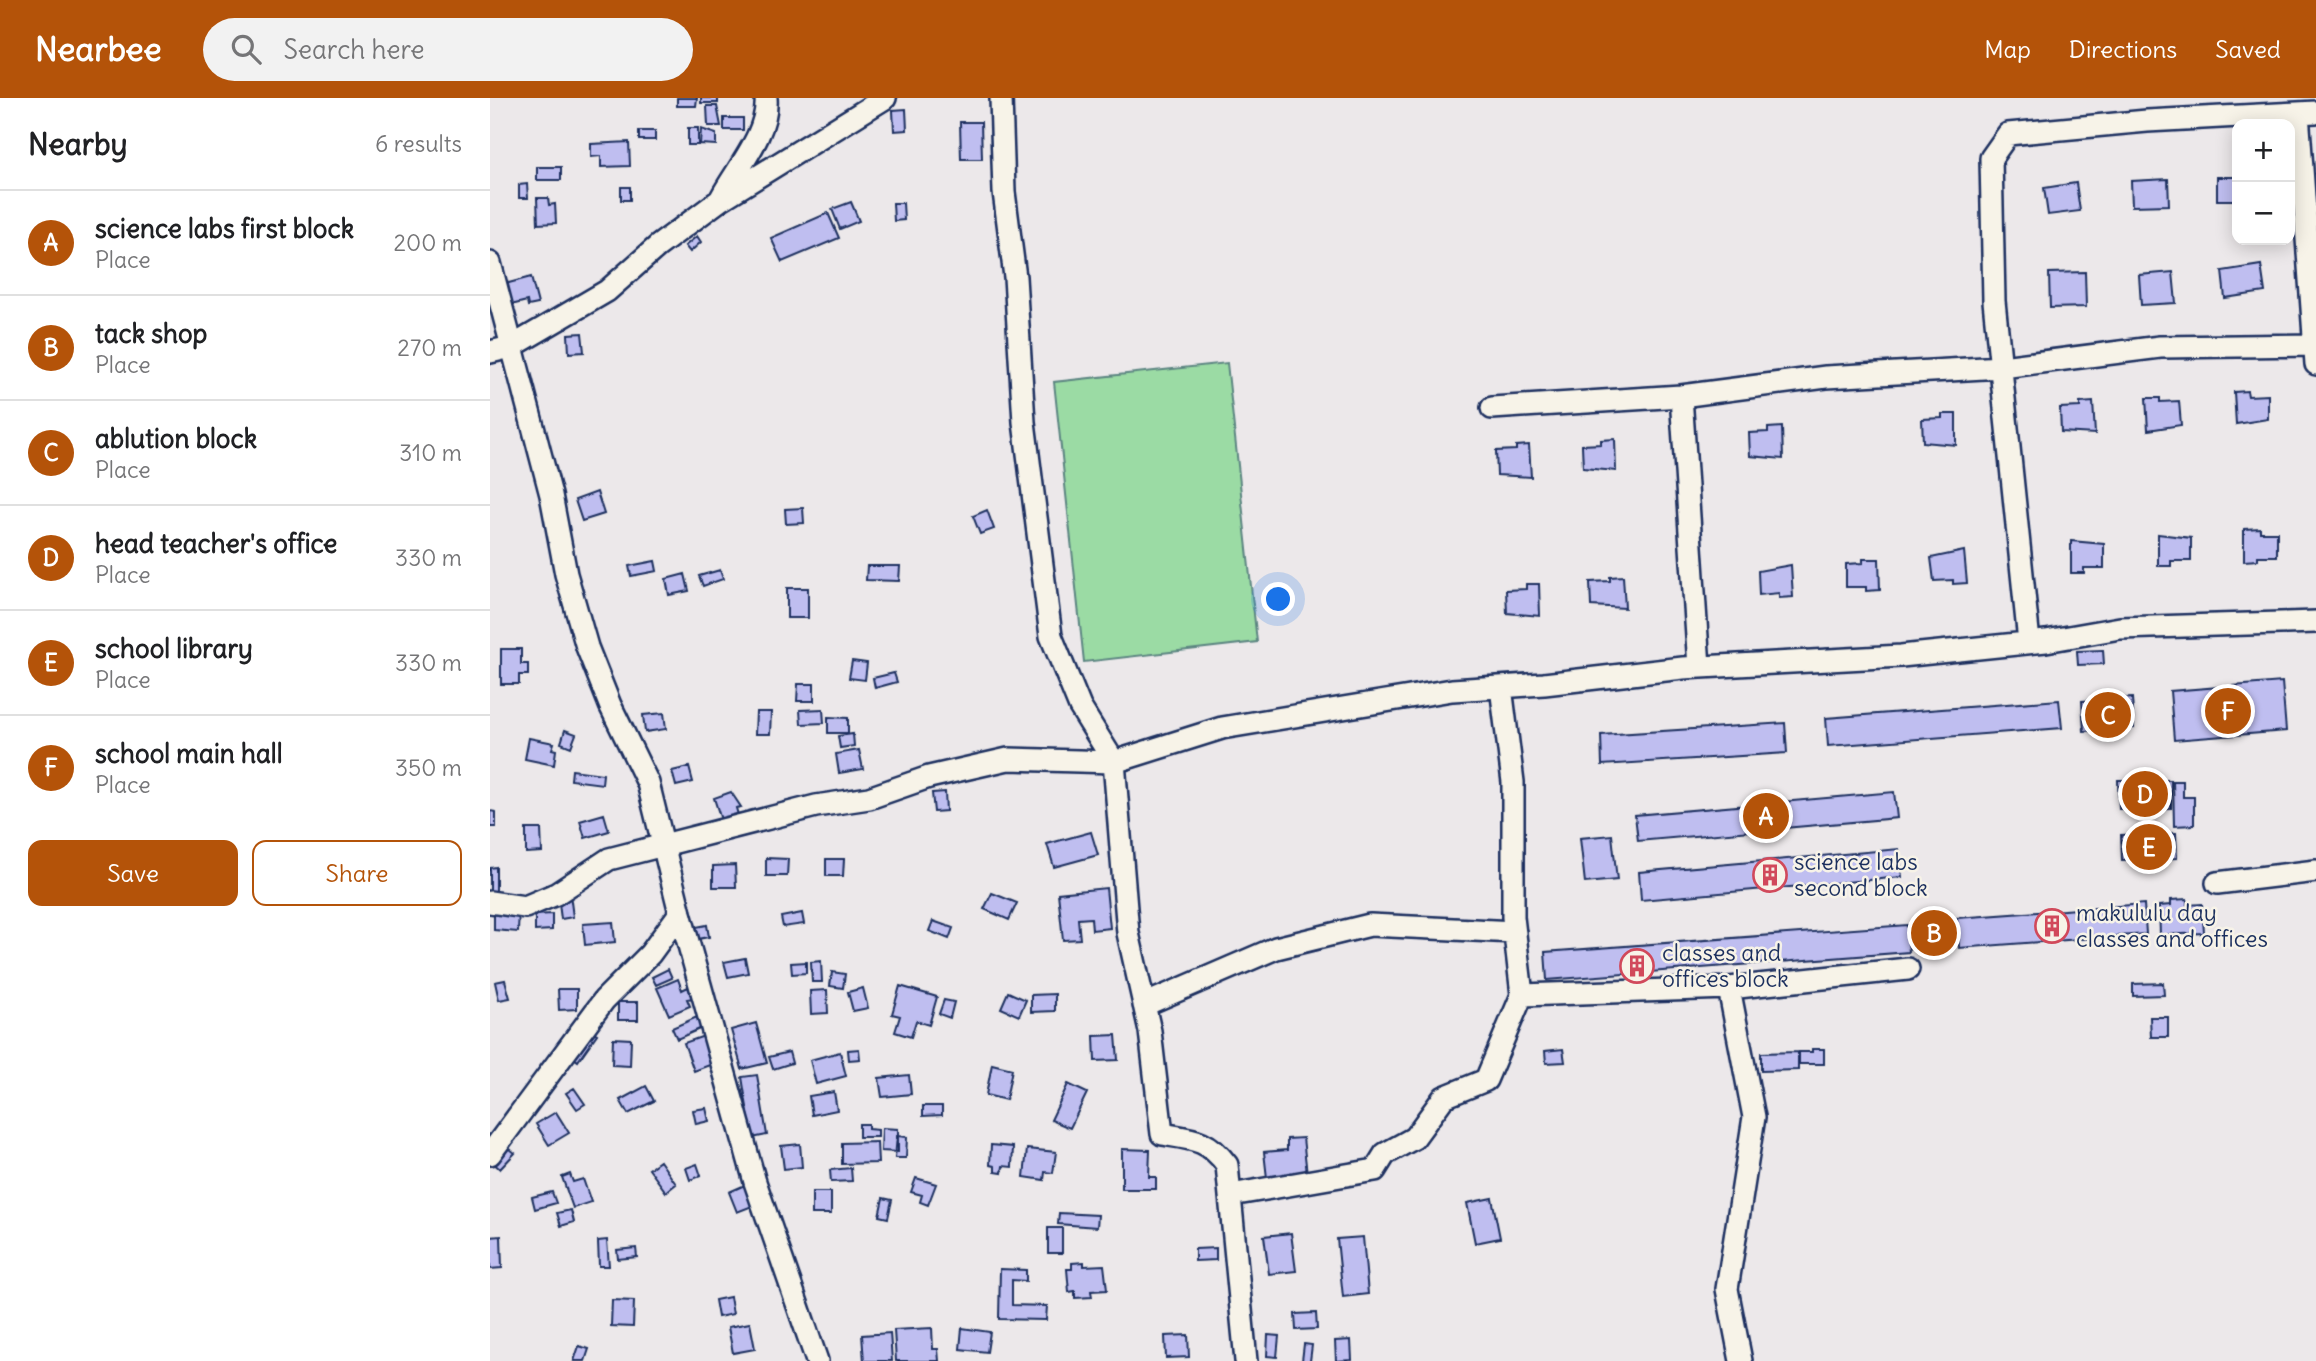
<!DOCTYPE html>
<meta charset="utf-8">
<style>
:root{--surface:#fff;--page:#f2f2f2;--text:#202124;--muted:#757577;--line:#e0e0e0;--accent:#b45309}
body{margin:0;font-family:Delius,sans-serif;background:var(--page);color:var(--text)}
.controls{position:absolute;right:21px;top:21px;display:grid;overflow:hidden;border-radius:14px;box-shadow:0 4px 18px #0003}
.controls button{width:63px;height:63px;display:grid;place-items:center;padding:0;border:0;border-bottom:2px solid var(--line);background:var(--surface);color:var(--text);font:35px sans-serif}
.you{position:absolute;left:789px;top:502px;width:24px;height:24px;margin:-18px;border:5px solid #fff;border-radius:50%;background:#1a73e8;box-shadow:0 0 0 10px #1a73e833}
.badge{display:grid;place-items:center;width:46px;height:46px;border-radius:50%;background:var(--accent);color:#fff;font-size:23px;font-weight:700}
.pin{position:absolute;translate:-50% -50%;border:4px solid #fff;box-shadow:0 2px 7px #0006}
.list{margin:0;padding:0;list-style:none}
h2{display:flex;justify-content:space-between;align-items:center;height:91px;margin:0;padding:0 28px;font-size:30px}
h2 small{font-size:23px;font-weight:400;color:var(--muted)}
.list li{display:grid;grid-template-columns:46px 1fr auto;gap:21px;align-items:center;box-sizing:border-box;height:105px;padding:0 28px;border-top:2px solid var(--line)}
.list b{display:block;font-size:26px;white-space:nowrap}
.list p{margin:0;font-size:23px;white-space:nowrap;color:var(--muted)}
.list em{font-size:23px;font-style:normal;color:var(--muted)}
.actions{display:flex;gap:14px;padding:21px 28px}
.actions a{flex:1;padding:16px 0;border:2px solid var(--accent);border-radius:14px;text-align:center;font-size:24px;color:var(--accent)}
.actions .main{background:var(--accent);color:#fff}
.icon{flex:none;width:38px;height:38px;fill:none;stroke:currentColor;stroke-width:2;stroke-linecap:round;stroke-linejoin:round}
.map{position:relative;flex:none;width:1826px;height:1263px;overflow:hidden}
header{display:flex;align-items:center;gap:42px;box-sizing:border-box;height:98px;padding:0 35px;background:var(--accent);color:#fff}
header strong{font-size:33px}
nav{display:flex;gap:38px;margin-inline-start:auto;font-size:24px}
.search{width:490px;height:63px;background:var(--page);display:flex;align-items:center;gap:18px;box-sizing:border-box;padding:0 24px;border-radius:38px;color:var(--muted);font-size:26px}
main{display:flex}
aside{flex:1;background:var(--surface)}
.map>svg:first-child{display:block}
</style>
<header>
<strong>Nearbee</strong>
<div class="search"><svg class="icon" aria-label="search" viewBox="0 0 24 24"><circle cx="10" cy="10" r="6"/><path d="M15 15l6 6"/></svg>Search here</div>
<nav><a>Map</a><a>Directions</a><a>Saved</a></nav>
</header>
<main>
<aside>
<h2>Nearby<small>6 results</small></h2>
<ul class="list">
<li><span class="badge">A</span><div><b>science labs first block</b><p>Place</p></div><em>200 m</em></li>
<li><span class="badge">B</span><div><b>tack shop</b><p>Place</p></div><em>270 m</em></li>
<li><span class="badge">C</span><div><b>ablution block</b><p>Place</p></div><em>310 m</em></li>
<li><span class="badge">D</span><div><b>head teacher's office</b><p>Place</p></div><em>330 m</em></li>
<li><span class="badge">E</span><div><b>school library</b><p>Place</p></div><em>330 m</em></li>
<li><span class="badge">F</span><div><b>school main hall</b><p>Place</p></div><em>350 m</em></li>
</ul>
<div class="actions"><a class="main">Save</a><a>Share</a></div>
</aside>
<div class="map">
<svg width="1826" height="1263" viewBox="0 0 1826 1263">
<rect width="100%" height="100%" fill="#ece8ea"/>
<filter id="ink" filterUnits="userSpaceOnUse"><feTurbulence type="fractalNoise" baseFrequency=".0143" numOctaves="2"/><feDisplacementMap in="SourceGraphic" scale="14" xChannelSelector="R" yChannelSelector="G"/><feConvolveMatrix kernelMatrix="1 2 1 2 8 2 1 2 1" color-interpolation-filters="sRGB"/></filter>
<g filter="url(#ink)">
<!-- green -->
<path fill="#9bdba4" stroke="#5b8581" stroke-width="2" d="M737,265l30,279 -173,20 -30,-280z"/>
<!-- building -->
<path fill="#bfbef0" stroke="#1b2f5e" stroke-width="2" d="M187,0h20l-1,8h-19z
M211,0h17v5h-17z
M217,8h10l4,20h-13z
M416,11l1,21 -13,1 -1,-21z
M234,20h19v12h-19z
M470,24h21l1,37h-21z
M198,30h10v17h-10z
M211,31l15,5v11l-16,-1z
M149,33h16v9h-16z
M139,44l1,24 -29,1v-11l-10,1v-13z
M47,69h24v13h-24z
M1727,79h20v23h-20z
M1678,81l1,26 -37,1 -1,-25z
M1586,85l4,28 -32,4 -4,-27z
M37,86l1,14h-9v-13z
M131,89h9v13h-9z
M47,100h11l1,7 6,-1 1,19 -18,1z
M361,104l8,19 -19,8 -8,-20z
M403,105h10l1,17 -10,1z
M338,115l11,25 -57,24 -11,-24z
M207,138l4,6 -11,10 -5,-6z
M1771,167l4,27 -40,6 -3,-27z
M1595,174l1,35 -36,1 -1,-35z
M1683,174l3,31 -35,2 -2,-30z
M41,179l7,27 -10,2 -1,-5 -16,4 -6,-21z
M92,235l2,19 -15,1 -1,-19z
M1757,293l1,5 20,-1v24l-32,5 -2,-32z
M1656,300h14v4l19,-1 2,24 -33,5z
M1603,304l2,32 -34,-2 -1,-24 20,-1v-4z
M1452,316h14v31l-33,-3 -1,-23 20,-1z
M1292,329l1,32 -33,-3 -1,-23 19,-1v-4z
M1125,341l1,32 -33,-3 -1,-23 19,-1v-4z
M1039,347l2,32 -34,-2 -1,-24 20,-1v-4z
M107,394l7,22 -22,7 -7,-21z
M313,410l1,15 -18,1 -1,-15z
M497,412l7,19 -14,5 -7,-18z
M1770,430v4h17v24h-19v4l-14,1v-32z
M1668,436l33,4v23h-20v5h-13z
M1581,443l33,3v24h-20v5h-13z
M1474,453l3,32 -14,1v-4l-19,1 -3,-23z
M1373,461h16l1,31 -14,1v-4h-20v-23l17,-1z
M165,463l2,10 -26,5 -2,-10z
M1301,467l2,32 -14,1v-5l-20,2 -1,-24z
M377,468h33l-1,15 -33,-1z
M230,472l3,9 -20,7 -4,-10z
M195,476l4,17 -20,4 -3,-16z
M1133,478l2,32 -34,-2 -1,-24 20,-1v-4z
M1036,486h13l1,32 -33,-3 -1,-23 20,-1z
M297,490h21v30h-21z
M11,551h20v15h7v11h-9v9h-18z
M1613,552l1,14 -26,1 -1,-14z
M362,563l15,2 -2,17 -16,-2z
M404,575l3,9 -22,6 -2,-10z
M1792,584l4,49 -112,9 -4,-49z
M308,586h16v17h-17z
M1642,600l2,30 -50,3 -2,-30z
M1569,602l3,28 -234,18 -2,-28z
M333,611l1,14 -23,1 -1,-14z
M266,614h15l-1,22h-15z
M174,615l2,16 -21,3 -2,-17z
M338,619l20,1v15h-20z
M1295,625l2,30 -185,12 -1,-30z
M75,632l11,4 -5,13 -10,-4z
M363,636l1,12 -14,2 -2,-12z
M39,640l25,5 -2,6 4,1 -2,15 -29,-6z
M369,652l4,19 -24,4 -3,-19z
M199,669l4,15 -17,4 -4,-15z
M82,672l31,4 -1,10 -31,-4z
M1628,682h53v28l-52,1z
M1683,683h10v16h11v28l-20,1z
M241,694l10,15 -5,1 2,7 -17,5 -7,-22z
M455,694l1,19 -12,1 -2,-19z
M1404,694l3,26 -259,23 -3,-26z
M0,713l6,1v15h-6z
M114,716l5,17 -24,7 -5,-17z
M36,731h15l1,23 -16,1z
M601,734l7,23 -44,12 -7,-23z
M1686,735l1,25 -55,2 -1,-25z
M1122,737l5,45 -32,3 -5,-45z
M1409,751l3,28 -261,23 -2,-28z
M276,760l22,1 -1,17h-21z
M336,761h18l-1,17h-17z
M245,767l1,22h-23v-21z
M6,769v24h-6v-23z
M616,790l4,40 -18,2 -1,-12 -13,1 2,20 -17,1 -5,-47z
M502,795l25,10 -8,17 -25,-11z
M80,796l3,23 -12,2 -3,-23z
M1697,801v6l15,-1 2,29 -44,2 -1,-29 12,-1v-5z
M1654,806l2,30 -187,14 -2,-30z
M4,811l25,1 -1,22 -24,-2z
M312,815l2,11 -21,3 -2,-10z
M62,816v16l-17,1v-16z
M443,823l20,7 -4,11 -20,-8z
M123,824l2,20 -30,3 -2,-21z
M1451,824l2,19 -17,1 -1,-18z
M217,827l2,12 -11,2 -2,-12z
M1417,827l2,27 -362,28 -2,-28z
M255,860l3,15 -20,4 -4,-15z
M331,863l1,21h-10l-1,-20z
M316,864v11l-14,1 -1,-11z
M178,871l4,9 -16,7 -4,-8z
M342,874l13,2 -2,14 -13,-2z
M188,881l4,11 6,-3 5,11 -6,1 3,7 -21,9 -12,-27z
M15,882l5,18 -11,2 -4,-18z
M1673,885l1,12 -31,1v-12z
M410,888l37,11 -8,28 -13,-4 -5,16 -16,-5 5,-16 -8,-2z
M373,890l5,20 -15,3 -5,-19z
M68,891h19v20l-18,1z
M337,892l1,23 -17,1 -1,-23z
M518,894l18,8 -7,16 -18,-8z
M565,896v17l-24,1v-17z
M454,902l10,2 -4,16 -11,-4z
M128,904h20v18h-20z
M207,919l5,11 -25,11 -5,-11z
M1660,919h18v20h-17z
M266,925l11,40 -25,6 -11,-39z
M98,930l9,6 -19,27 -8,-6z
M626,937l2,25 -23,1 -1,-25z
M214,938l11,27 -21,8 -10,-28z
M123,940l18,1 -1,27 -18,-1z
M369,951l1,10 -11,1 -1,-10z
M1073,951l2,13 -19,1 -1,-12z
M1322,951h12v15h-25v-12h13z
M299,954l3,11 -19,6 -4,-12z
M350,954l6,24 -30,8 -6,-24z
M1308,954v18l-37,1v-18z
M502,966l20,5 -6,31 -20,-5z
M267,977l10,60 -15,3 -10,-61z
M419,977l2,19 -29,3 -3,-19z
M578,986l19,9 -17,35 -19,-8z
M156,988l8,15 -26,13 -8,-14z
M84,990l11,16 -8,5 -11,-16z
M344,994l3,18 -25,5 -3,-19z
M433,1008h19v9l-19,1z
M216,1010l3,13 -13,3 -3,-14z
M66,1014l13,21 -20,12 -13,-21z
M369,1026h9v5l10,1v7h-19z
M392,1030l16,1v23l-17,-1z
M407,1038l10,1 -1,21h-11z
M813,1040l4,36 -40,4 -3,-26 23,-2v-11z
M387,1044l1,21 -36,1v-21z
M310,1046l2,23 -18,2 -3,-23z
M15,1047l10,8 -15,16 -9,-8z
M501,1047l22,2 -1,20 -9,-1 -1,7 -7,-1v-6l-5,-1z
M537,1051l29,3 -3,21 -8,-1 -1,8 -20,-3z
M632,1051l28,1 -1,27h7v12h-34z
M170,1063l16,23 -10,8 -17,-23z
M207,1066l4,12 -11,4 -4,-12z
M361,1070l1,13 -21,1 -1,-12z
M80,1076l3,8 10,-3 8,23 -18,6 -11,-31z
M426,1080l20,6 -8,21 -8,-3 2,-7 -11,-3z
M257,1086l8,21 -18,7 -8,-20z
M62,1094l4,11 -21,6 -3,-12z
M322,1094h19v22h-19z
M393,1100l9,2 -4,18 -9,-2z
M1002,1100l8,40 -25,5 -8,-40z
M81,1112l3,12 -13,4 -4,-13z
M569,1115l39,2 -1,12 -39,-3z
M558,1130h14v25h-14z
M801,1135l5,38 -27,3 -5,-38z
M11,1138l1,32 -12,1v-32z
M873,1139l5,57 -25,3 -6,-58z
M117,1142l2,26h-10l-1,-25z
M146,1150l1,9 -19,2 -1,-9z
M726,1150v12l-21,1v-12z
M594,1164v4l20,-1 3,25 -16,1 1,6 -17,1v-7l-6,1 -2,-23h5v-6z
M510,1171l26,1v11l-14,-1v25l35,1 -1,14 -47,-1z
M240,1199l3,17 -15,3 -3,-17z
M122,1202l22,1 -1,26 -22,-1z
M826,1215l1,16 -21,1 -1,-16z
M260,1225l5,26 -22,4 -5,-26z
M442,1230l1,21h5l1,12h-43l-2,-31z
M472,1230l28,4 -3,20 -27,-3z
M400,1235l2,28h-28l-2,-26z
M698,1237l1,22 -23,1 -1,-22z
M778,1237l11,1 -2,21 -10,-1z
M861,1242l1,20 -16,1 -1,-20z
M814,1246l8,1 -2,16h-8z
M89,1248l10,3 -4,12h-11z"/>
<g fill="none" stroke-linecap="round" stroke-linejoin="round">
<!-- minor casing -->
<g stroke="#1b2f5e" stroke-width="26">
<path id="minor" d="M511,0l3,94 11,85 9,145 27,214 29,71 34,55 14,171 22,98 12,103c31,5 46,5 65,31l19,196
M1808,15l18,251
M231,100c16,-30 48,-65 45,-100
M0,165l61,232 15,79 21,73 23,58 38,78 32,130 75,269 62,179
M0,254l21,-5 96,-56 51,-45 62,-46 165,-102
M1002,310l189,-12
M1539,544l-35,-341 -3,-143 17,-24 139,-13 169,-9
M1209,569l-18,-271 145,-19 176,-10 158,-20 154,-2
M1011,589l12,95v135l9,78
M1727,785l99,-12
M0,804l35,5 31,-13 53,-35 207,-53 53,-8 60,-21 79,-18 106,3 108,-34 230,-38 92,-6 139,-16 218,-12 145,-15 74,-13 196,-6
M654,907l132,-57 94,-23 145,7
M0,1056l114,-154 46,-46 30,-41
M741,1097l144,-25 10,-16 29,-16 30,-41 42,-17 36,-85 207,-7
M1251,1263l-14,-72 27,-172 -25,-129 179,-19"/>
</g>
<!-- minor -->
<use href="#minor" stroke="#f7f3e8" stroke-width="21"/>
</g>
</g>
<!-- icons -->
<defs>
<g id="building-ring" transform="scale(1.75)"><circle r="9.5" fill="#f7f3e8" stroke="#d1495b" stroke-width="1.5"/><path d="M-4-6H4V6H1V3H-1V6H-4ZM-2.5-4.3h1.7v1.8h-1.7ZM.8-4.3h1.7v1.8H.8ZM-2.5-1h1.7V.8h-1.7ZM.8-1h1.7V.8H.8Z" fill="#d1495b"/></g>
</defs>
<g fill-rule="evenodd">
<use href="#building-ring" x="1280" y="777"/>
<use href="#building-ring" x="1562" y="828"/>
<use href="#building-ring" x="1147" y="868"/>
</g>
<g text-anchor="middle" stroke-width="5" stroke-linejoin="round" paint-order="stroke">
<!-- poi labels -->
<g font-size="23" fill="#1b2f5e" stroke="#f7f3e8" text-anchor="start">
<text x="1304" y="772">science labs<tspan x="1304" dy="26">second block</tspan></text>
<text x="1586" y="823">makululu day<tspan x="1586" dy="26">classes and offices</tspan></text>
<text x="1172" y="863">classes and<tspan x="1172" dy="26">offices block</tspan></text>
</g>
</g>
</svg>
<div class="controls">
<button>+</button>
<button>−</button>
</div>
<div class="you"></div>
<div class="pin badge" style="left:1276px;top:718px">A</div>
<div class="pin badge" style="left:1444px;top:835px">B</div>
<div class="pin badge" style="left:1618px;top:617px">C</div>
<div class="pin badge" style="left:1655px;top:696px">D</div>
<div class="pin badge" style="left:1659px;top:749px">E</div>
<div class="pin badge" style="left:1738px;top:613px">F</div>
</div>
</main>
